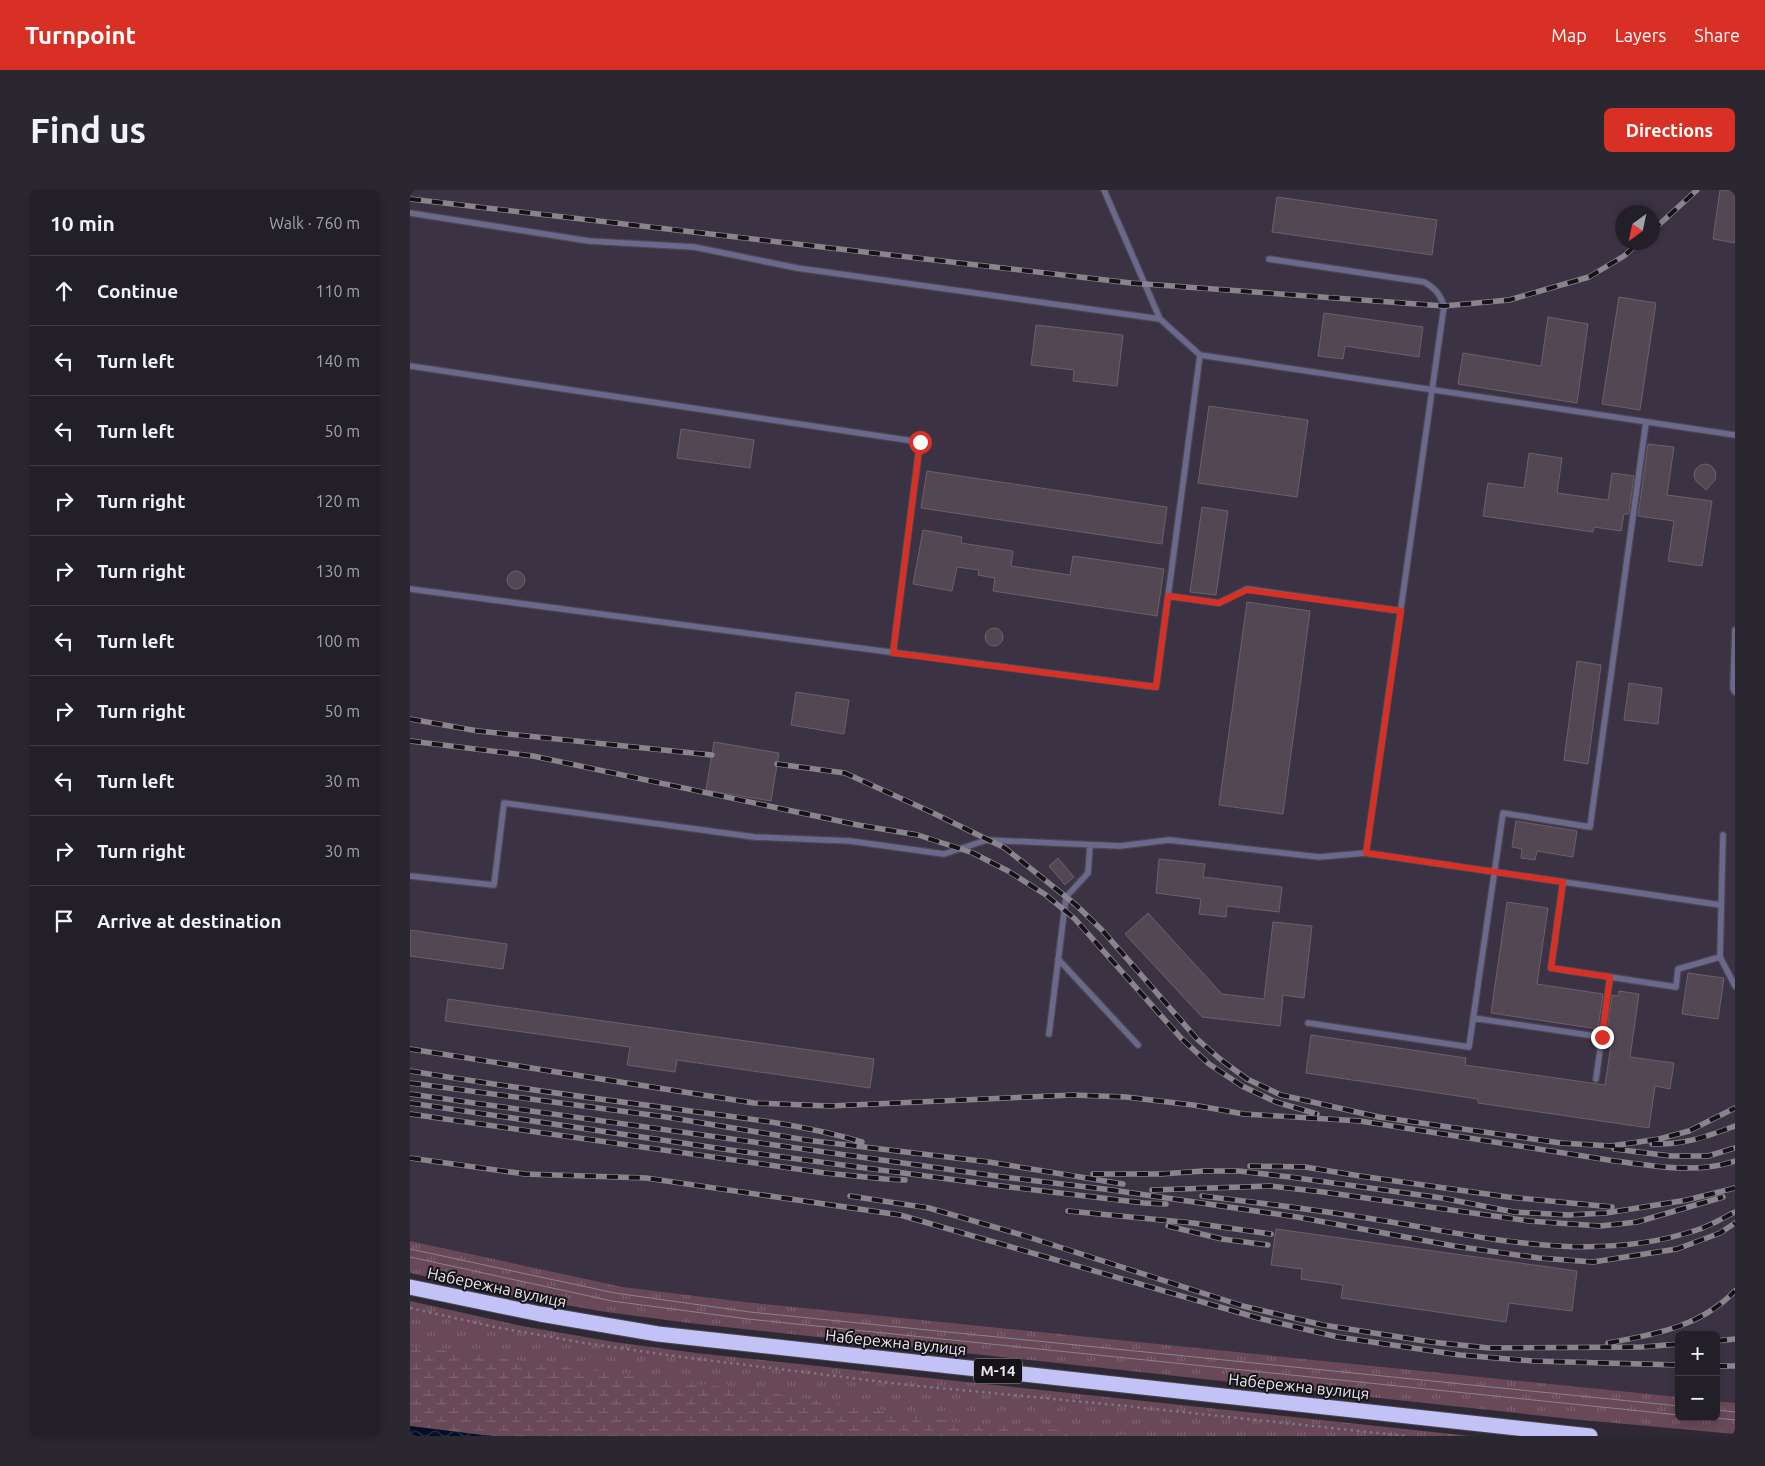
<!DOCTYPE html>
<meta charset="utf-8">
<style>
:root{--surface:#221f28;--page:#2a2730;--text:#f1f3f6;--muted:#a2a2a8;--line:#3f3d45;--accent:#d93025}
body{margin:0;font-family:Ubuntu,sans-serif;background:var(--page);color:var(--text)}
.controls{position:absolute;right:15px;bottom:15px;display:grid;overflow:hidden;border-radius:8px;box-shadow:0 2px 8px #0003}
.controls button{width:45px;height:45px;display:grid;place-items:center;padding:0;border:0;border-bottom:1px solid var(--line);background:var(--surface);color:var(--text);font:25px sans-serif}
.compass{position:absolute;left:1205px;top:15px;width:45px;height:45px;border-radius:50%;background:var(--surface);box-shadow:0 2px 8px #0003;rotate:213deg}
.stop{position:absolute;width:15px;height:15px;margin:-11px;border:4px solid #d93025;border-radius:50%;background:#fff}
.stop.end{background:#d93025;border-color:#fff;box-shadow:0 1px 5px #0008}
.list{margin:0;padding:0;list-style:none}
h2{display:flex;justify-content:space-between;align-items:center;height:65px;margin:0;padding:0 20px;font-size:21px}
h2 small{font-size:16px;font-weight:400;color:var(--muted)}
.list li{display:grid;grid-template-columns:32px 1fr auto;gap:15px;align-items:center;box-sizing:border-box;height:70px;padding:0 20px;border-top:1px solid var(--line)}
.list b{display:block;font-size:19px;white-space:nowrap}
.list em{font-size:16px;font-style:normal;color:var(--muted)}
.icon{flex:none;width:28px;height:28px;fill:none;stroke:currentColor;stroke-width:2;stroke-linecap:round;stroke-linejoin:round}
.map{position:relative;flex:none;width:1325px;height:1246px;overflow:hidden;border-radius:8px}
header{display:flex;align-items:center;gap:30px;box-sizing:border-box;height:70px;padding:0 25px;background:var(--accent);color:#fff}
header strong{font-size:24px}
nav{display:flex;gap:28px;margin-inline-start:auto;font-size:18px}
.intro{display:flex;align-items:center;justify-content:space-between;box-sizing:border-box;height:120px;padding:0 30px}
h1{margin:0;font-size:35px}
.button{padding:12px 22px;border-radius:8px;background:var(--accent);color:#fff;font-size:18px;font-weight:700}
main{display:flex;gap:30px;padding:0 30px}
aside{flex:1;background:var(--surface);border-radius:8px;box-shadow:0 2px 8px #0003}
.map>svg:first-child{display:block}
</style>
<header>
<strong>Turnpoint</strong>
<nav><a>Map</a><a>Layers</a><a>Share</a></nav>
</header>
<div class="intro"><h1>Find us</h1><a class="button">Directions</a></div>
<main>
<aside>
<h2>10 min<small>Walk · 760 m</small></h2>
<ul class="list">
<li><svg class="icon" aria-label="ahead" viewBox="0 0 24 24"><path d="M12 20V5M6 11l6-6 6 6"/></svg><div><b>Continue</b></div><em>110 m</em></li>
<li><svg class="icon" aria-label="left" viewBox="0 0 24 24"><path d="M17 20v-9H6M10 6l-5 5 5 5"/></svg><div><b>Turn left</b></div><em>140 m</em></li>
<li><svg class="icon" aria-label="left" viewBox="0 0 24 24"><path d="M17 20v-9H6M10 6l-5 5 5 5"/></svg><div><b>Turn left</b></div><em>50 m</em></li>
<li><svg class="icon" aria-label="right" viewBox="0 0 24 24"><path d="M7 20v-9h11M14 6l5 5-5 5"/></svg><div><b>Turn right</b></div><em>120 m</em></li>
<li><svg class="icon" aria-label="right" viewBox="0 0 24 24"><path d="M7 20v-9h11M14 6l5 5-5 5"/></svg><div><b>Turn right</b></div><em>130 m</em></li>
<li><svg class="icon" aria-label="left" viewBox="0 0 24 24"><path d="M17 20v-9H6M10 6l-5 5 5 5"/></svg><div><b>Turn left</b></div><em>100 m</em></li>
<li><svg class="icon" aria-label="right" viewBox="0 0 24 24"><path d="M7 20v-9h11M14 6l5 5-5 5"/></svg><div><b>Turn right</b></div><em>50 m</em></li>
<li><svg class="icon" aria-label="left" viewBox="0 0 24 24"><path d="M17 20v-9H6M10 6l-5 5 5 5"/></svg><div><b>Turn left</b></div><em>30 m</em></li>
<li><svg class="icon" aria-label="right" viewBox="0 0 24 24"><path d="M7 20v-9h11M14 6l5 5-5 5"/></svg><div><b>Turn right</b></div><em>30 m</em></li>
<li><svg class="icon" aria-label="arrive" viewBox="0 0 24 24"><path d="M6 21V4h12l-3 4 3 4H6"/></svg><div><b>Arrive at destination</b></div></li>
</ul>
</aside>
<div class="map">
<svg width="1325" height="1246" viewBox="0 0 1325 1246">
<defs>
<pattern id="grass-tufts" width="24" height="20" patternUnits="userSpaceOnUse" patternTransform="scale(1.25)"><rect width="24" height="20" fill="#694858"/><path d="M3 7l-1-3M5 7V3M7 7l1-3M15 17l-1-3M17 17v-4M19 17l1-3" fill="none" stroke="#7e6270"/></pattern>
<pattern id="wetland-marsh" width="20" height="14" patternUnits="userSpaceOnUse" patternTransform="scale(1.25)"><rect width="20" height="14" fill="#694858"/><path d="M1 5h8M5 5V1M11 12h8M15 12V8" fill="none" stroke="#7e6270"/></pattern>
<pattern id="water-waves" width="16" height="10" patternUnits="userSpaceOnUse" patternTransform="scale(1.25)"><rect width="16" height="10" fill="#040d2a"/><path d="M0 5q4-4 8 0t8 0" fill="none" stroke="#293049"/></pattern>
</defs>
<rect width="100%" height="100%" fill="#2e2935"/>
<!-- built -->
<path fill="#3b3343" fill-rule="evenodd" d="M0,0h1325v1213l-19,-2v-66h-37v62l-934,-95 -122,-15 -213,-46zM1212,22h30v30h-30z"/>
<!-- grass -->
<path fill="url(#grass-tufts)" d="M0,1051l213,46 122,15 934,95v20h37v-16l19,2v31l-164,-15 -882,-96 -83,-11 -86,-15 -110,-24z
M0,1111l112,25 92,16 82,11 774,83h-976l-84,-10z"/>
<!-- wetland -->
<path fill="url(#wetland-marsh)" d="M0,1156l365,48 183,28 181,14 -657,-1 -72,-9z"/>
<!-- water -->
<path fill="url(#water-waves)" d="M0,1236l72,9 12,1h-84z"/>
<!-- building -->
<path fill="#524752" stroke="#6c606b" d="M1310,0h15v53l-22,-4z
M867,7l160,23 -5,35 -160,-23z
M1209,107l37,6 -16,107 -38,-6z
M914,123l99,14 -4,30 -74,-11 -2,13 -25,-3z
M1138,127l40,7 -11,79 -119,-19 5,-31 78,13z
M626,135l87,10 -6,51 -44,-5 1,-11 -43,-5z
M799,216l99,14 -11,77 -99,-14z
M271,239l73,11 -4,28 -73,-10z
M1238,254l26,3 -7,48 45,6 -10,65 -34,-5 6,-40 -36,-5z
M1119,263l33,5 -5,35 51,7 4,-27 22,3 -5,38h-5l-3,17 -27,-4 -1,5 -110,-16 5,-33 36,5z
M1294,274l6,1 4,4 2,5 -1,6 -9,10 -10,-9 -2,-5 1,-6 4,-4z
M517,281l240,36 -5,37 -241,-36z
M792,317l26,4 -12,84 -26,-3z
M513,340l39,7 -1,6 52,8 -2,15 59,9 3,-19 91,13 -7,47 -164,-25 2,-13 -17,-3 1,-5 -22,-3 -5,24 -39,-7z
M97 390a9 9 0 1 1 18 0a9 9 0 1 1-18 0Z
M837,412l63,9 -27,203 -64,-9z
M575 447a9 9 0 1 1 18 0a9 9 0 1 1-18 0Z
M1167,471l24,4 -13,99 -24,-4z
M1219,493l33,5 -4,36 -34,-4z
M386,502l53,8 -5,34 -53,-9z
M304,552l65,11 -8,48 -65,-11z
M1106,631l61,10 -4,26 -36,-6 -2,9 -14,-2 1,-9 -10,-2z
M648,668l16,19 -9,8 -16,-19z
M749,669l46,5 -2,13 79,10 -3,25 -52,-6 -1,11 -27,-3 2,-15 -45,-6z
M1097,712l41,6 -11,76 66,10 -5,35 -107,-16z
M738,723l74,81 42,5 9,-77 39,4 -8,72 -21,-3 -3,31 -78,-9 -77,-83z
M0,740l97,14 -4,25 -93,-13z
M1278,783l36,5 -6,41 -36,-5z
M1209,801l20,3 -9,63 44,6 -4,26 -15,-3 -6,42 -171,-25v-4l-172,-26 5,-38 155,23 -1,7 140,20 8,-54 -6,-1 5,-35 6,1z
M38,809l426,60 -4,29 -193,-28 -2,12 -48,-7 3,-18 -185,-26z
M866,1039l301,42 -5,40 -63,-8 -3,19 -165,-24 2,-13 -42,-6 1,-10 -31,-4z"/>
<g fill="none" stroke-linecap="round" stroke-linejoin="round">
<!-- lane casing -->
<g stroke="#4c4752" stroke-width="8">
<path id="lane" d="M694,0l56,129 40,36 535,80
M0,23l179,28 105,6 103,21 363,51
M859,69l155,23c11,6 16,12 20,24l-78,547
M0,176l510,76 -27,211
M0,399l746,98 44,-332
M758,406l51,7 28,-14 154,22
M1325,440l-2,58 2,4
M1313,645l-3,122 15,29
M0,686l84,9 10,-82 250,34 96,4 94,13 43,-14 133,6 49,-6 150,17 47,-4 355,52
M1153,692l-12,86 125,19 2,-18 42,-12
M648,769l80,86
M1063,828l129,19
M898,833l161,24 34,-234 87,14 56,-405
M639,844l17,-137 22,-24 2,-28
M1186,889l14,-102"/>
</g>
<!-- highway casing -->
<g stroke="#4c4752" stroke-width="17">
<path id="highway" d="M0,1097l130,27 118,20 932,102"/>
</g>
<!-- path -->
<path stroke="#7c7782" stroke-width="2.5" stroke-dasharray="2.5 4" stroke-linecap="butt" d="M0,1118l85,19 89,16 98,14 226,28 218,21 280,30"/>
<!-- lane -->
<use href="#lane" stroke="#6a698c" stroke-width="5.5"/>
<!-- highway -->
<use href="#highway" stroke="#c3c2f6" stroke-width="15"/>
<!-- tram -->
<path stroke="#89848e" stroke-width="1" d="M0,1059l205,44 135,19 929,94
M0,1067l202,44 136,18 931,96
M1306,1220l19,2
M1295,1227l30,3"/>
<!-- rail casing -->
<g stroke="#89848e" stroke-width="5.5">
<path id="rail" d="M0,9l721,84 313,23 65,-6 80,-23 35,-21 15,-14
M1242,41l45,-41
M0,529l68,12 234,24
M0,551l123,15 325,69 60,10 55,18 35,18 38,24 28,23 107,120 28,26 33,22 34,16 41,12
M367,574l68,9 86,39 74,36 71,57 26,25 95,109 23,20 27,20 34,16 98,22 182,26 50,3 48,-7 30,-8 46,-23
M0,859l344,54 76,3 243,-11 53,2 67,8 51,9 116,7 255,40c40,5 81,13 120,0
M0,881c86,14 172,26 258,37 65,9 131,15 194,34
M0,893l256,34 140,23 183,22 134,22
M0,904l593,83 109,13 185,27 157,29 85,12 54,4 84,-13 43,-16 15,-10
M0,913l320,47 271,36 143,17 22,1
M0,924l415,59 60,6 20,1
M1242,954c33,1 53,-7 83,-18
M1204,959l57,7h37l27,-8
M0,968l115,16 121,4 254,37 358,103 80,19 122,18 73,6 146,4
M840,976l55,1 55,9 148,21 104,10
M683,984h68l42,-3h36l51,6 152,21 72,14 54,3 38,-2 44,-7 37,-6 48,-12
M742,1000l118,-4 53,6 206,29 71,5 37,-4 86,-25
M440,1006l79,12 93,27 221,71 80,19 108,17 58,6 153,-1 37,-3
M792,1006c59,7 118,14 177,24 107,17 211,45 318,10 13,-4 26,-12 38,-18
M658,1021l125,12 78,11
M758,1036l54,13 46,6
M1306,1151l19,-2
M1198,1153c48,-9 92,-16 127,-52
M1306,1176h19"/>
</g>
<!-- rail -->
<use href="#rail" stroke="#151318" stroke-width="4" stroke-dasharray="11" stroke-linecap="butt"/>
</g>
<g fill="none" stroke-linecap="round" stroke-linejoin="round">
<!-- route -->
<path stroke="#d93025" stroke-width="6" d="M510,252l-27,211 263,34 12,-91 51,7 28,-13 154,21 -35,242 197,29 -12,86 59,9 -8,60"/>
</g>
<g text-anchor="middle" stroke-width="4" stroke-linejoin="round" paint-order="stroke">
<!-- shield labels -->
<rect fill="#151318" stroke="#a9a6ad" stroke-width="1" x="564" y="1168.5" width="48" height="25" rx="4"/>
<g font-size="15" font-weight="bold" fill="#e9e5ed">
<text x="588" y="1186">М-14</text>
</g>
<!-- street labels -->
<g font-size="16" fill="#e9e5ed" stroke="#151318">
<text transform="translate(87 1097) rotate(12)" y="6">Набережна вулиця</text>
<text transform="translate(486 1152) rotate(6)" y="6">Набережна вулиця</text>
<text transform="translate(889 1196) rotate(6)" y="6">Набережна вулиця</text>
</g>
</g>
</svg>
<div class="controls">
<button>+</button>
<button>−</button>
</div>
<svg class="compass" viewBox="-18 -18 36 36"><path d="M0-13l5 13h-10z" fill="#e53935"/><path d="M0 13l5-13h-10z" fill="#a2a2a8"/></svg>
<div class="stop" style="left:510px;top:252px"></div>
<div class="stop end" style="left:1192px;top:847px"></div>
</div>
</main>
